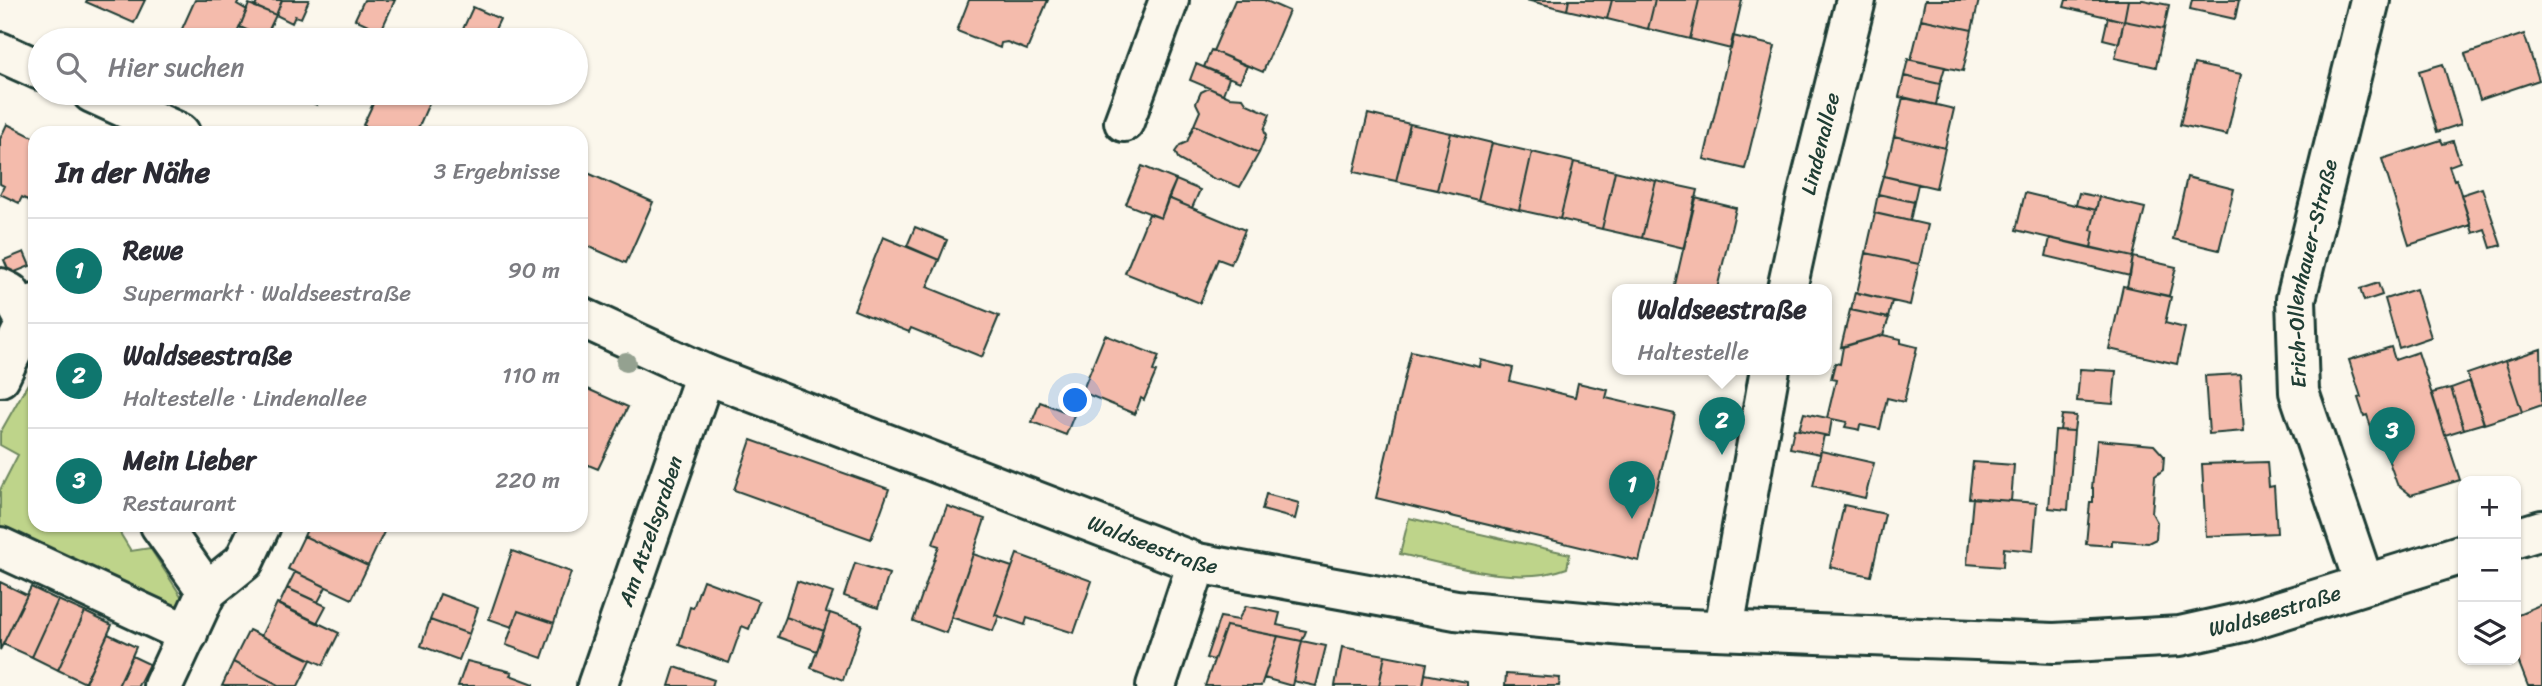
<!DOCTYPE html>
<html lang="de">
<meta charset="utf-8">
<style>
:root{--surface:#fff;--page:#f2f2f3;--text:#2b2b33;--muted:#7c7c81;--line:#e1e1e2;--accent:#0f766e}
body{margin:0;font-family:Sriracha,sans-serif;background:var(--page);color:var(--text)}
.controls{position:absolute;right:21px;bottom:21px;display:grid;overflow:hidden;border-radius:14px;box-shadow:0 2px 5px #0004}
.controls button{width:63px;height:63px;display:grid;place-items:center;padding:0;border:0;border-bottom:2px solid var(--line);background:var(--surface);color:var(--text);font:35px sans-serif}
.you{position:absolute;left:1076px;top:401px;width:24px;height:24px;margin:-18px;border:5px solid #fff;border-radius:50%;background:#1a73e8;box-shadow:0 0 0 10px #1a73e833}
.badge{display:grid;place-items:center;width:46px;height:46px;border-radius:50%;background:var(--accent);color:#fff;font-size:23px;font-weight:700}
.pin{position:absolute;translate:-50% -58px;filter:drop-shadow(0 2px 4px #0008)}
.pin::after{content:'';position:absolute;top:37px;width:24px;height:21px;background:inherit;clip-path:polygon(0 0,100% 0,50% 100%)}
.popup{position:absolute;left:1612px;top:284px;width:220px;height:91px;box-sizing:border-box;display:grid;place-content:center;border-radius:14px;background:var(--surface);filter:drop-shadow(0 2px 5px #0005);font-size:23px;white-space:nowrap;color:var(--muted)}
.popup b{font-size:26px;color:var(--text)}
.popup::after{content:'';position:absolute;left:50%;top:100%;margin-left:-14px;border:14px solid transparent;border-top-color:var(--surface)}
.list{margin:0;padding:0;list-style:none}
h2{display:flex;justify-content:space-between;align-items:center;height:91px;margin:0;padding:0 28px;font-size:30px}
h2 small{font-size:23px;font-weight:400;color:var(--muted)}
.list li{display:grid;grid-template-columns:46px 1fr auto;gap:21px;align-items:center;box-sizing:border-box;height:105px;padding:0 28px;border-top:2px solid var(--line)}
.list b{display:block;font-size:26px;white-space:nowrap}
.list p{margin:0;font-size:23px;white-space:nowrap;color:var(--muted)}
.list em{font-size:23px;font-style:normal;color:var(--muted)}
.icon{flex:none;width:38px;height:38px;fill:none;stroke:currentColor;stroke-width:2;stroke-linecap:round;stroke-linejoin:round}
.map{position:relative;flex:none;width:2542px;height:686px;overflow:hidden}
.search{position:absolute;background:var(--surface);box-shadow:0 2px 5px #0004;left:28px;top:28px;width:560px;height:77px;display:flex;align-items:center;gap:18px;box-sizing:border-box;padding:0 24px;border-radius:38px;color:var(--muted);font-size:26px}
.panel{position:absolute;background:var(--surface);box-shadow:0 2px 5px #0004;left:28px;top:126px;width:560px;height:406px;border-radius:21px}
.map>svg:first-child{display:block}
</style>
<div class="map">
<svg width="2542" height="686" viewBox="0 0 2542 686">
<rect width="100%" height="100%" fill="#fbf7ec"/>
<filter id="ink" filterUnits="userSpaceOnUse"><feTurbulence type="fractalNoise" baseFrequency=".0143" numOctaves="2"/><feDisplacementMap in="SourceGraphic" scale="14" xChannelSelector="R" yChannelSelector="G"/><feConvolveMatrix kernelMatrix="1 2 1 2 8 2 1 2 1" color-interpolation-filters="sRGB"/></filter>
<g filter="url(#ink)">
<!-- green -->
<path fill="#bed48a" stroke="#6e885f" stroke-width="2" d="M35,371v154h80l16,26 19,-3 33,51 -10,19 -173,-83v-45l18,-35 -18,-10v-12z
M1409,518l161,36 -3,14c-50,19 -117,-3 -167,-14z"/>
<!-- building -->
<path fill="#f4bbac" stroke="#1f3d34" stroke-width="2" d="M87,0h58l-11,23 -48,-21z
M195,0h44l-2,4 10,6 -13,30h-57z
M258,0h24l-6,15 -21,-8z
M282,0h27l-8,18 -6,-2 -3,7 -16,-8z
M364,0h31l-14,31 -26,-12z
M969,0h79l-21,50 -20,-8 -6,1 -1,5 -43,-17z
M1235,0h29l25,11 -26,61 -50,-21z
M1526,0h43l-2,10z
M1569,0h43l-5,19 -40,-9z
M1612,0h43l-7,29 -41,-10z
M1655,0h44l-9,39 -42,-10z
M1699,0h43l-11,49 -41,-10z
M1925,0h54l-7,30 -51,-11z
M2066,0h62l-4,21 -60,-14z
M2128,0h15l26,5 -5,24 -40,-8z
M2192,0h47l-4,19 -45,-10z
M249,4l27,11 -11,23 -25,-11z
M473,7l27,12 -10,21h-32z
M2108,17l16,4 -5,22 -16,-4z
M1921,19l51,11 -9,41 -52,-11z
M2124,21l40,8 -8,38 -41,-9z
M295,31l21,9h-25z
M2524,34l15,46 -59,20 -15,-46z
M1733,36l42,10 -30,123 -41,-10z
M1211,50l36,16 -7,16 -36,-15z
M1908,59l37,8 -5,17 -36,-8z
M1196,64l33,14 -6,16 -33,-14z
M2194,64l47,10 -14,61 -47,-10z
M2443,64l18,60 -24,8 -18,-61z
M1904,76l36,8 -4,21 -37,-8z
M1209,88l20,9 14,1 4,6 23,10 -6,16 2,6 -7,17 -65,-28 6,-14 -4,-8 5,-11z
M290,93h33l-6,12z
M378,93h53l2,1 -17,39h-35l-18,-8z
M1903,97l51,12 -9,39 -51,-12z
M1368,114l42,10 -14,57 -42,-9z
M7,124l28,14v66l-13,-7 -3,6 -19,-9 4,-8 -4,-2v-45z
M1410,124l41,9 -14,57 -41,-9z
M1194,125l65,28 -19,34 -20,-8 -4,1 -37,-20 -4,-8 5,-7 7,-3z
M1451,133l41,10 -14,57 -41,-10z
M1894,136l51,12 -9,40 -52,-12z
M2441,140l2,4 10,-3 7,21 -11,4 5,14 2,-1 15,46 -62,20 -27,-86z
M1492,143l40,9 -13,58 -41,-10z
M1532,152l42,10 -14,57 -41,-9z
M1574,162l41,9 -13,58 -42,-10z
M1142,166l34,14 -15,38 -35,-14z
M581,170l72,32 -27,61 -45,-20z
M1615,171l41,10 -14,57 -40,-9z
M1883,176l35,8 -4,18 -36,-8z
M2187,177l47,12 -15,61 -46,-11z
M1176,180l24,10 -8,18 -24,-10z
M1656,181l42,9 -14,58 -42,-10z
M2482,188l19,57 -10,3 -6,-19 -12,4 -12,-38z
M2025,193l71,17 -5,20 3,1 -3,17 -75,-18z
M2079,193l20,4 -3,13 -20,-5z
M1878,194l36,8 -4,19 -36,-8z
M2099,197l46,11 -12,49 -42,-9 3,-17 -3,-1z
M1168,198l77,32 -14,34 -13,-5 -18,44 -75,-30 24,-59 12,4z
M1695,198l41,10 -19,81h-43z
M1875,213l53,12 -9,39 -53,-11z
M915,227l32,13 -8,20 -32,-14z
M883,237l56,23 -12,27 72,29 -17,41 -71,-29 -2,4 -55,-22z
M2050,238l83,19 -3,19 -84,-20z
M24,252l6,14 -20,8 -6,-14z
M1866,253l53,11 -9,41 -53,-12z
M2133,257l43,10 -7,29 -42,-9z
M2378,283l4,12 -18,6 -4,-12z
M2123,286l48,11 -6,26 20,5 -8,36 -68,-15z
M2416,289l15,48 -32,11 -14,-49z
M1855,292l37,9 -4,17 -37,-8z
M1850,310l39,8 -6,17 -42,12z
M1105,335l54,21 -6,15 3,1 -12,28 -3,-2 -6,16 -53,-22z
M1883,335l18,4v4l16,4 -13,55 -17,-4 -7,31 -20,-4 -1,5 -3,-1 -11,-2 2,-5 -20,-4 9,-38 -5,-1 4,-16 5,1 3,-17z
M2391,347l4,13 23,-8 42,128 -49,15 -14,-11 -15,-42 -5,2 -10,-29 -3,1 -6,-18 3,-1 -12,-37z
M2541,349l1,56 -20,7 -17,-51z
M1411,351l69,16 1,-7 32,8 -3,13 65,16 3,-14 30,7 -2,8 69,16 -36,147 -263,-63z
M2505,361l17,51 -38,12 -17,-50z
M2080,369l36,2 -3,33 -36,-3z
M2240,374l4,57 -35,3 -4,-58z
M2470,381l14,42 -20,6 -13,-41z
M581,386l47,21 -30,62 -17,-7z
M2451,388l13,41 -19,6 -13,-42z
M1040,402l34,13 -8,20 -34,-13z
M1804,413l28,6 -3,17 -30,-6z
M2062,415l14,1 -2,15 -14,-1z
M1794,429l30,6 -4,19 -30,-6z
M2055,430l19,1 -6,79 -19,-2z
M751,440l138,49 -18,50 -137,-49z
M2097,440l57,5 10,11 -1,14 -8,6 -3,37 5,9 -1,17 -8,4 -36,-3v6l-26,-2 4,-42h3v-14h-1z
M1821,451l53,12 -9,35 -52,-12z
M1973,462l41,3 -3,36 -42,-3z
M2267,462l2,25 5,-1 3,47 -71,3 -4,-72z
M1266,494l33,9 -4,16 -33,-9z
M1973,498l64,5 -4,48 -29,-3 -1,19 -36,-3z
M1844,505l41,9 -14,62 -41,-9z
M947,506l38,13 -39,114 -33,-12 26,-75 -6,-2z
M309,525h60l15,7 -16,34 -64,-30z
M304,536l64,30 -16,33 -64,-30z
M512,551l59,21 -17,51 -36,-12 -6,16 -23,-8z
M973,554l39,13 -17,48 4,1 -6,15 -42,-14z
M1017,554l75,27 -18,52 -47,-15 -2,7 -30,-10z
M855,563l34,11 -11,34 -34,-12z
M295,572l31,15 -8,15 -31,-14z
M703,580l56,21 -10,28 -7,-3 -13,37 -50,-18 11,-38 3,1z
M797,581l36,12 -7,19 4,1 -6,18 -38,-14z
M0,582l27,13 -27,55z
M31,587l27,13 -26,57 -29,-13z
M287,588l39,18 -9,17 -38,-18z
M440,594l38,14 -9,26 -39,-14z
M58,600l27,12 -27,58 -26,-13z
M277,603l62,30 -16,32 -62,-29z
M2542,604v82h-14l-12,-31v-40z
M1246,606l34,7 -3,12 29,6 -4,10 -76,-15 -12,34 -8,-2 14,-41 18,3z
M518,611l36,12 -12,35 -36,-13z
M85,612l27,13 -27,58 -27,-13z
M830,613l32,11 -19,56 -32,-12z
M786,617l38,14 -7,20 -39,-14z
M430,620l39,14 -10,26 -38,-14z
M1226,626l52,10 -17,50h-56z
M249,630l62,30 -13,26h-17l-48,-24z
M108,634l28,13 -4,9 -14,30h-35z
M1278,636l24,5 -10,45 -28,-8z
M1302,641l24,5 -10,40 -23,-5z
M1342,647l43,8 -6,31h-44z
M1385,655l42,8 -4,23h-44z
M132,656l17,8 -11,22h-20z
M467,661l45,11 -2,3 24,9v2h-76z
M233,662l48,24h-59z
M675,667l39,13 -2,6h-43z
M1425,674l42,8v4h-44z
M1506,674l54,4 -1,8h-54z"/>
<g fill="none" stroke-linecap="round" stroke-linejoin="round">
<!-- minor casing -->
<g stroke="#1f3d34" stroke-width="44">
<g id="minor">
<path d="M0,52l40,18"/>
<path d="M92,93l88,40"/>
<path d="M1124,122l45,-122"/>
<path d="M0,288l10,5 25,45"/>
<path id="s1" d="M1787,289l20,-92 49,-197"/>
<path id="s2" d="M581,317l124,57 492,189 259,47 179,17 419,16 126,-7 63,-14 220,-68"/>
<path d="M0,377l35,-73"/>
<path d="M160,525l47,66"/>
<path d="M2516,538l26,-8"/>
<path d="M0,547l188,87"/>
<path id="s3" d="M2364,583l-65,-191 -3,-93 74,-299"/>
<path d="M1724,629l46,-260"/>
<path d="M163,686l44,-95 37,-30 17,-36"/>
<path id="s4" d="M597,686l108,-312"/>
<path d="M1156,686l41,-123"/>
</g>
</g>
<!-- minor -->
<use href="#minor" stroke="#fbf7ec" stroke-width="38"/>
</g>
<!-- trees -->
<circle fill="#94a190" cx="626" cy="362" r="10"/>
</g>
<g text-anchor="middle" stroke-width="7" stroke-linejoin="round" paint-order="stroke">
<!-- street labels -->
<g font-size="21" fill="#1f3d34" stroke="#fbf7ec">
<text dy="7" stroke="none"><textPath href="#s1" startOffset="149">Lindenallee</textPath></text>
<text dy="7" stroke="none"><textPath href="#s3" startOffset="322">Erich-Ollenhauer-Straße</textPath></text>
<text dy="7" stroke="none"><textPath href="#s4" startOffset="164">Am Atzelsgraben</textPath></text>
<text dy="7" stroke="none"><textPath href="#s2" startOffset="616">Waldseestraße</textPath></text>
<text dy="7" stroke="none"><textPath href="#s2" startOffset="1750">Waldseestraße</textPath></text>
</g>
</g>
</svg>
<div class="controls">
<button>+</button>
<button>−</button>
<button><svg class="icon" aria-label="layers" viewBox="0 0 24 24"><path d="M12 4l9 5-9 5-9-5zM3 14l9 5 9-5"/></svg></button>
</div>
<div class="you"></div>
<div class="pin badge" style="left:1632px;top:519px">1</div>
<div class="pin badge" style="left:1722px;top:455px">2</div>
<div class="popup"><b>Waldseestraße</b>Haltestelle</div>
<div class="pin badge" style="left:2392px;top:465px">3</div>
<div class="search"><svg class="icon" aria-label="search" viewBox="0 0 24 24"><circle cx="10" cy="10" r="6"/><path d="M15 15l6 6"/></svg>Hier suchen</div>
<section class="panel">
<h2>In der Nähe<small>3 Ergebnisse</small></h2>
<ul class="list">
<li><span class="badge">1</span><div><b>Rewe</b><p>Supermarkt · Waldseestraße</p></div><em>90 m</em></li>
<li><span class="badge">2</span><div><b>Waldseestraße</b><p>Haltestelle · Lindenallee</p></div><em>110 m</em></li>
<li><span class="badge">3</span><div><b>Mein Lieber</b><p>Restaurant</p></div><em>220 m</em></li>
</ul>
</section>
</div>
